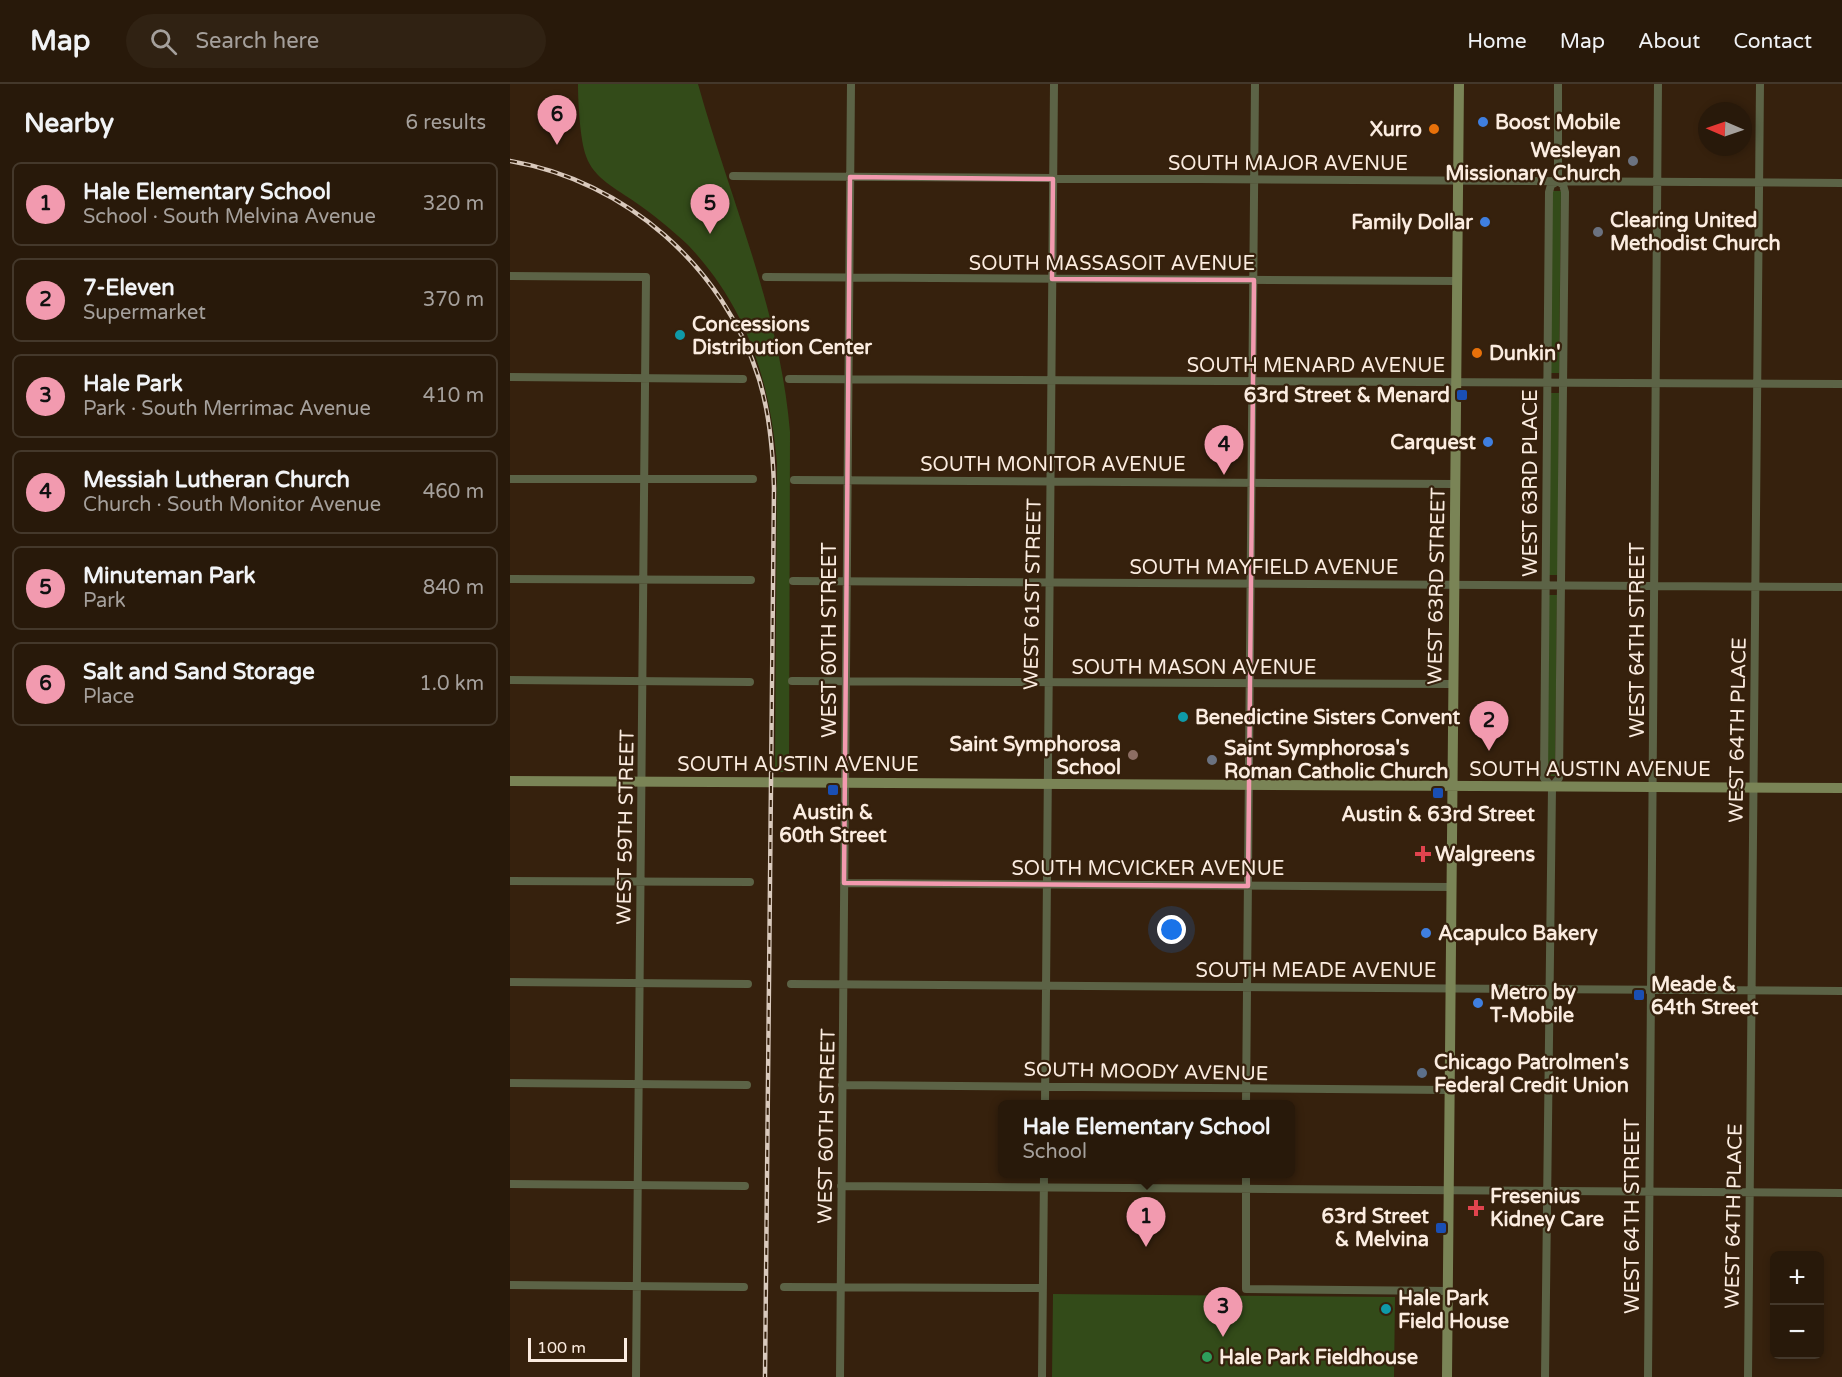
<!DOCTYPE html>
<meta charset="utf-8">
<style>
:root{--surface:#28190a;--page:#302213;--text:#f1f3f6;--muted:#a5a09c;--line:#44382b;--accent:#f29aaf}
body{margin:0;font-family:"Varela Round",sans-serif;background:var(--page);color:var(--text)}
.controls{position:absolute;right:18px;bottom:18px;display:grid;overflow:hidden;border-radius:9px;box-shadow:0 3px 9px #0003}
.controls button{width:54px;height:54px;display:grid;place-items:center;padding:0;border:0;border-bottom:2px solid var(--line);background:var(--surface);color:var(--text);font:30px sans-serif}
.compass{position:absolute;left:1188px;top:18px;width:54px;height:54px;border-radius:50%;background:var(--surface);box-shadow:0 3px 9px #0003;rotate:272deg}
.scale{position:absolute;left:18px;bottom:15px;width:99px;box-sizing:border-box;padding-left:6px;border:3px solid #fbece0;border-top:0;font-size:16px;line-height:21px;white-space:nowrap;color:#fbece0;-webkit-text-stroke:4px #36210d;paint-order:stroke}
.you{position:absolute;left:662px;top:846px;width:21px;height:21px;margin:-15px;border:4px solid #fff;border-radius:50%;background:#1a73e8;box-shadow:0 0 0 9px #1a73e833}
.badge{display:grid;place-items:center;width:39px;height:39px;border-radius:50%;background:var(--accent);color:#111;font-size:20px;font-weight:700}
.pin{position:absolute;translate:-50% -50px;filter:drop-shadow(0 2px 3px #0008)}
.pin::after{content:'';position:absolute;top:32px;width:21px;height:18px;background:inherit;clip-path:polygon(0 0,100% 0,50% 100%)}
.popup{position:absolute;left:488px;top:1016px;width:297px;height:78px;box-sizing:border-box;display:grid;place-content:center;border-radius:9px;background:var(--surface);filter:drop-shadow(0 2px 4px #0005);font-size:20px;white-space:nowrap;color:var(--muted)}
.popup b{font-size:22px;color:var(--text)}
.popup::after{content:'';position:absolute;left:50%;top:100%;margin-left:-12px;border:12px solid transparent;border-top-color:var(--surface)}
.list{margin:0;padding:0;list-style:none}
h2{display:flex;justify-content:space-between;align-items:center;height:78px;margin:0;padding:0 24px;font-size:26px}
h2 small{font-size:20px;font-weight:400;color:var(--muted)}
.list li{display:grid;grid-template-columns:39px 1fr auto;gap:18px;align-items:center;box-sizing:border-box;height:84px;margin:0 12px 12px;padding:0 12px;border:2px solid var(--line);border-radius:9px}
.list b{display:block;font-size:22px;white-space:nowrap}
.list p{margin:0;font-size:20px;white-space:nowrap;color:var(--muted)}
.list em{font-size:20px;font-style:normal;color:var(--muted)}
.icon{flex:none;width:33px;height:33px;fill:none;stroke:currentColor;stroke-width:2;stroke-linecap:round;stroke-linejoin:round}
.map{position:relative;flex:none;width:1332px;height:1293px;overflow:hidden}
header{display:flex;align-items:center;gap:36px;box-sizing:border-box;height:84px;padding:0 30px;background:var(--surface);border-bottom:2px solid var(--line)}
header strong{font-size:28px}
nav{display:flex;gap:33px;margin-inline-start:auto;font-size:21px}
.search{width:420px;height:54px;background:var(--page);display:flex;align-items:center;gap:15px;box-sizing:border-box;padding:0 21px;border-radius:33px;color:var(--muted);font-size:22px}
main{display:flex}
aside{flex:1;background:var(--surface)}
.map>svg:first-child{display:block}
</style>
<header>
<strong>Map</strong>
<div class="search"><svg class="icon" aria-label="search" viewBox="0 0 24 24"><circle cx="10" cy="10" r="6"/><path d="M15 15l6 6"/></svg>Search here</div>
<nav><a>Home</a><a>Map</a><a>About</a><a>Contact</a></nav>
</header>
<main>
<aside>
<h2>Nearby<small>6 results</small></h2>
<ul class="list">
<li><span class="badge">1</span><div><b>Hale Elementary School</b><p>School · South Melvina Avenue</p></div><em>320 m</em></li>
<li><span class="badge">2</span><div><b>7-Eleven</b><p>Supermarket</p></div><em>370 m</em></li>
<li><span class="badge">3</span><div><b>Hale Park</b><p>Park · South Merrimac Avenue</p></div><em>410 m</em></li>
<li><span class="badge">4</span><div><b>Messiah Lutheran Church</b><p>Church · South Monitor Avenue</p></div><em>460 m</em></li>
<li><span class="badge">5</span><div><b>Minuteman Park</b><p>Park</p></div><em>840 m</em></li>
<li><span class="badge">6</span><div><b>Salt and Sand Storage</b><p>Place</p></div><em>1.0 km</em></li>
</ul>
</aside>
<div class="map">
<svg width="1332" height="1293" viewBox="0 0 1332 1293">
<rect width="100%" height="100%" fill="#36210d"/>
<!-- green -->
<path fill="#334b19" d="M68,0h120c32,115 82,227 92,348l-1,340h-14l2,-308c-7,-83 -30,-157 -89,-219 -16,-15 -35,-31 -53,-43 -18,-13 -41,-23 -49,-46 -6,-17 -8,-53 -8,-72z
M1041,107h10l-2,182h-10z
M1039,309h10l-1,182h-10z
M1038,511h9l-2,181h-8z
M543,1210l342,3 -1,80h-342z"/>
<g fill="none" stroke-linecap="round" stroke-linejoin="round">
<!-- street -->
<path stroke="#5c6346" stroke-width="8" d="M223,92l1109,7
M0,192l136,1 -10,1100
M256,193l691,4
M0,293l233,2
M279,295l1053,5
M0,395h243
M284,396l661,4
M0,495l241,1
M283,497l1049,6
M0,596l240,2
M282,597l661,3
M1042,703l-8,-9 5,-586 2,-7 7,-4
M0,797l240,1
M334,799l607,4
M0,898l238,2
M281,900l1051,7
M0,999l237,2
M332,1001l608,5
M535,1020l9,-1020
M736,1020l9,-1020
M736,1090v115l202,2
M0,1100l235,2
M331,1102l1001,7
M0,1201l234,2
M274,1203l258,1
M330,1293l11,-1293
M532,1293l2,-203
M1035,1293l7,-590 7,-9 6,-586 -2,-7 -5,-4v-97
M1138,1293l10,-1293
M1238,1293l12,-1293"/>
<!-- secondary -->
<path stroke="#7a8456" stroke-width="10" d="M0,697l1332,7
M937,1293l12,-1293"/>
<!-- rail casing -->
<g stroke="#d9c9bc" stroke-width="4.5">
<path id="rail" d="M0,77c116,20 214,106 249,218 11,36 14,72 15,109l-9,889"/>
</g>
<!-- rail -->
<use href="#rail" stroke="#36210d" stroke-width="2" stroke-dasharray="7" stroke-linecap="butt"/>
</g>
<!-- marked area -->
<path fill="none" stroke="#f29aaf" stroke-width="4.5" stroke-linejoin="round" d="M340,93l203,2 -1,100 202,1 -6,606 -404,-3z"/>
<!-- markers -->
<g fill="#3f7fe0" stroke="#36210d" stroke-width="2">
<circle cx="973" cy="38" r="6"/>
<circle cx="975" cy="138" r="6"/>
<circle cx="978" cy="358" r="6"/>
<circle cx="916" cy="849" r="6"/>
<circle cx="968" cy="919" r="6"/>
</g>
<g fill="#e8710a" stroke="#36210d" stroke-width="2">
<circle cx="924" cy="45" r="6"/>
<circle cx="967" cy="269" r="6"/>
</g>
<g fill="#6b7280" stroke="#36210d" stroke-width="2">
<circle cx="1123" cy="77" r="6"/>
<circle cx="1088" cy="148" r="6"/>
<circle cx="702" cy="676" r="6"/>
</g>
<g fill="#0f9aa8" stroke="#36210d" stroke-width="2">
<circle cx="170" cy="251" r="6"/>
<circle cx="673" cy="633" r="6"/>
<circle cx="876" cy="1225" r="6"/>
</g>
<g fill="#1a4fb4" stroke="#36210d" stroke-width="2">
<rect x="946" y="305" width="12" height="12" rx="3"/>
<rect x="317" y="700" width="12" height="12" rx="3"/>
<rect x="922" y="703" width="12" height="12" rx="3"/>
<rect x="1123" y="905" width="12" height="12" rx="3"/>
<rect x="925" y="1138" width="12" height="12" rx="3"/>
</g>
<circle fill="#8d6e63" stroke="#36210d" stroke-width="2" cx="623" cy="671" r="6"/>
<g fill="#e0444e" stroke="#36210d" stroke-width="2">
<path d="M910 761h6v6h6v6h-6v6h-6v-6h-6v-6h6z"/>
<path d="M963 1115h6v6h6v6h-6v6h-6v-6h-6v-6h6z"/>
</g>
<circle fill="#5c6f8a" stroke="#36210d" stroke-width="2" cx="912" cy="989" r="6"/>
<circle fill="#2e9e5b" stroke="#36210d" stroke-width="2" cx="697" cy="1273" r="6"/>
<g text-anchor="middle" stroke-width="4.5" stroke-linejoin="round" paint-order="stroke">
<!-- poi labels -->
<g font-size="20" font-weight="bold" fill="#fbece0" stroke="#36210d" text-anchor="start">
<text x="985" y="45">Boost Mobile</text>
<text x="912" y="52" text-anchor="end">Xurro</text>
<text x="1111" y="73" text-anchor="end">Wesleyan<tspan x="1111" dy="23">Missionary Church</tspan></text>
<text x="1100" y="143">Clearing United<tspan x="1100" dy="23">Methodist Church</tspan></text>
<text x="963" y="145" text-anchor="end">Family Dollar</text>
<text x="182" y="247">Concessions<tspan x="182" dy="23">Distribution Center</tspan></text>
<text x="979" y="276">Dunkin'</text>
<text x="940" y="318" text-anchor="end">63rd Street &amp; Menard</text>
<text x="966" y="365" text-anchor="end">Carquest</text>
<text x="685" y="640">Benedictine Sisters Convent</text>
<text x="611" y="667" text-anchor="end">Saint Symphorosa<tspan x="611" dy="23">School</tspan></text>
<text x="714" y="671">Saint Symphorosa's<tspan x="714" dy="23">Roman Catholic Church</tspan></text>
<text x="323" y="735" text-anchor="middle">Austin &amp;<tspan x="323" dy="23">60th Street</tspan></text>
<text x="928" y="737" text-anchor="middle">Austin &amp; 63rd Street</text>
<text x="925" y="777">Walgreens</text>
<text x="928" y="856">Acapulco Bakery</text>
<text x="1141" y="907">Meade &amp;<tspan x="1141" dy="23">64th Street</tspan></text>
<text x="980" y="915">Metro by<tspan x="980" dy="23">T-Mobile</tspan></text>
<text x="924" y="985">Chicago Patrolmen's<tspan x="924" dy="23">Federal Credit Union</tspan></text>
<text x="980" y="1119">Fresenius<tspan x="980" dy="23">Kidney Care</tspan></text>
<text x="919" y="1139" text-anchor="end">63rd Street<tspan x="919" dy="23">&amp; Melvina</tspan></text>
<text x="888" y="1221">Hale Park<tspan x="888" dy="23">Field House</tspan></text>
<text x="709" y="1280">Hale Park Fieldhouse</text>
</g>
<!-- street labels -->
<g font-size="20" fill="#fbece0" stroke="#36210d">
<text x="778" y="86">SOUTH MAJOR AVENUE</text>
<text x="602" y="186">SOUTH MASSASOIT AVENUE</text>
<text x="806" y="288">SOUTH MENARD AVENUE</text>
<text x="543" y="387">SOUTH MONITOR AVENUE</text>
<text transform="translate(1020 399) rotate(-90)" y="7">WEST 63RD PLACE</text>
<text x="754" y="490">SOUTH MAYFIELD AVENUE</text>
<text transform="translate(926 502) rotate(-89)" y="7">WEST 63RD STREET</text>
<text transform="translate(522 510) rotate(-89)" y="7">WEST 61ST STREET</text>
<text transform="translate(319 556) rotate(-90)" y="7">WEST 60TH STREET</text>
<text transform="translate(1127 556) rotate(-90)" y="7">WEST 64TH STREET</text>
<text x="684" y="590">SOUTH MASON AVENUE</text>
<text transform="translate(1227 646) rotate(-89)" y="7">WEST 64TH PLACE</text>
<text x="288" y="687">SOUTH AUSTIN AVENUE</text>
<text x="1080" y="692">SOUTH AUSTIN AVENUE</text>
<text transform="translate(115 743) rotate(-89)" y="7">WEST 59TH STREET</text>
<text x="638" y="791">SOUTH MCVICKER AVENUE</text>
<text x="806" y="893">SOUTH MEADE AVENUE</text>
<text transform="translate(636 987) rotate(1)" y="7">SOUTH MOODY AVENUE</text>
<text transform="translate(316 1042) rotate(-89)" y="7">WEST 60TH STREET</text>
<text transform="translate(1122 1132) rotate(-90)" y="7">WEST 64TH STREET</text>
<text transform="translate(1223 1132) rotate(-89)" y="7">WEST 64TH PLACE</text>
</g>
</g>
</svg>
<div class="controls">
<button>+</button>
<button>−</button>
</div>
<svg class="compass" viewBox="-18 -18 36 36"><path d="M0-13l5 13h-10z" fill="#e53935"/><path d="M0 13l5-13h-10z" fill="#a5a09c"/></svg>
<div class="scale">100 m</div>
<div class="you"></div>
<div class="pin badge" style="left:636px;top:1163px">1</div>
<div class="popup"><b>Hale Elementary School</b>School</div>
<div class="pin badge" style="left:979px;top:667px">2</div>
<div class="pin badge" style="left:713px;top:1253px">3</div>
<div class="pin badge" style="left:714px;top:391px">4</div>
<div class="pin badge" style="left:200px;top:150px">5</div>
<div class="pin badge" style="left:47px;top:61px">6</div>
</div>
</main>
